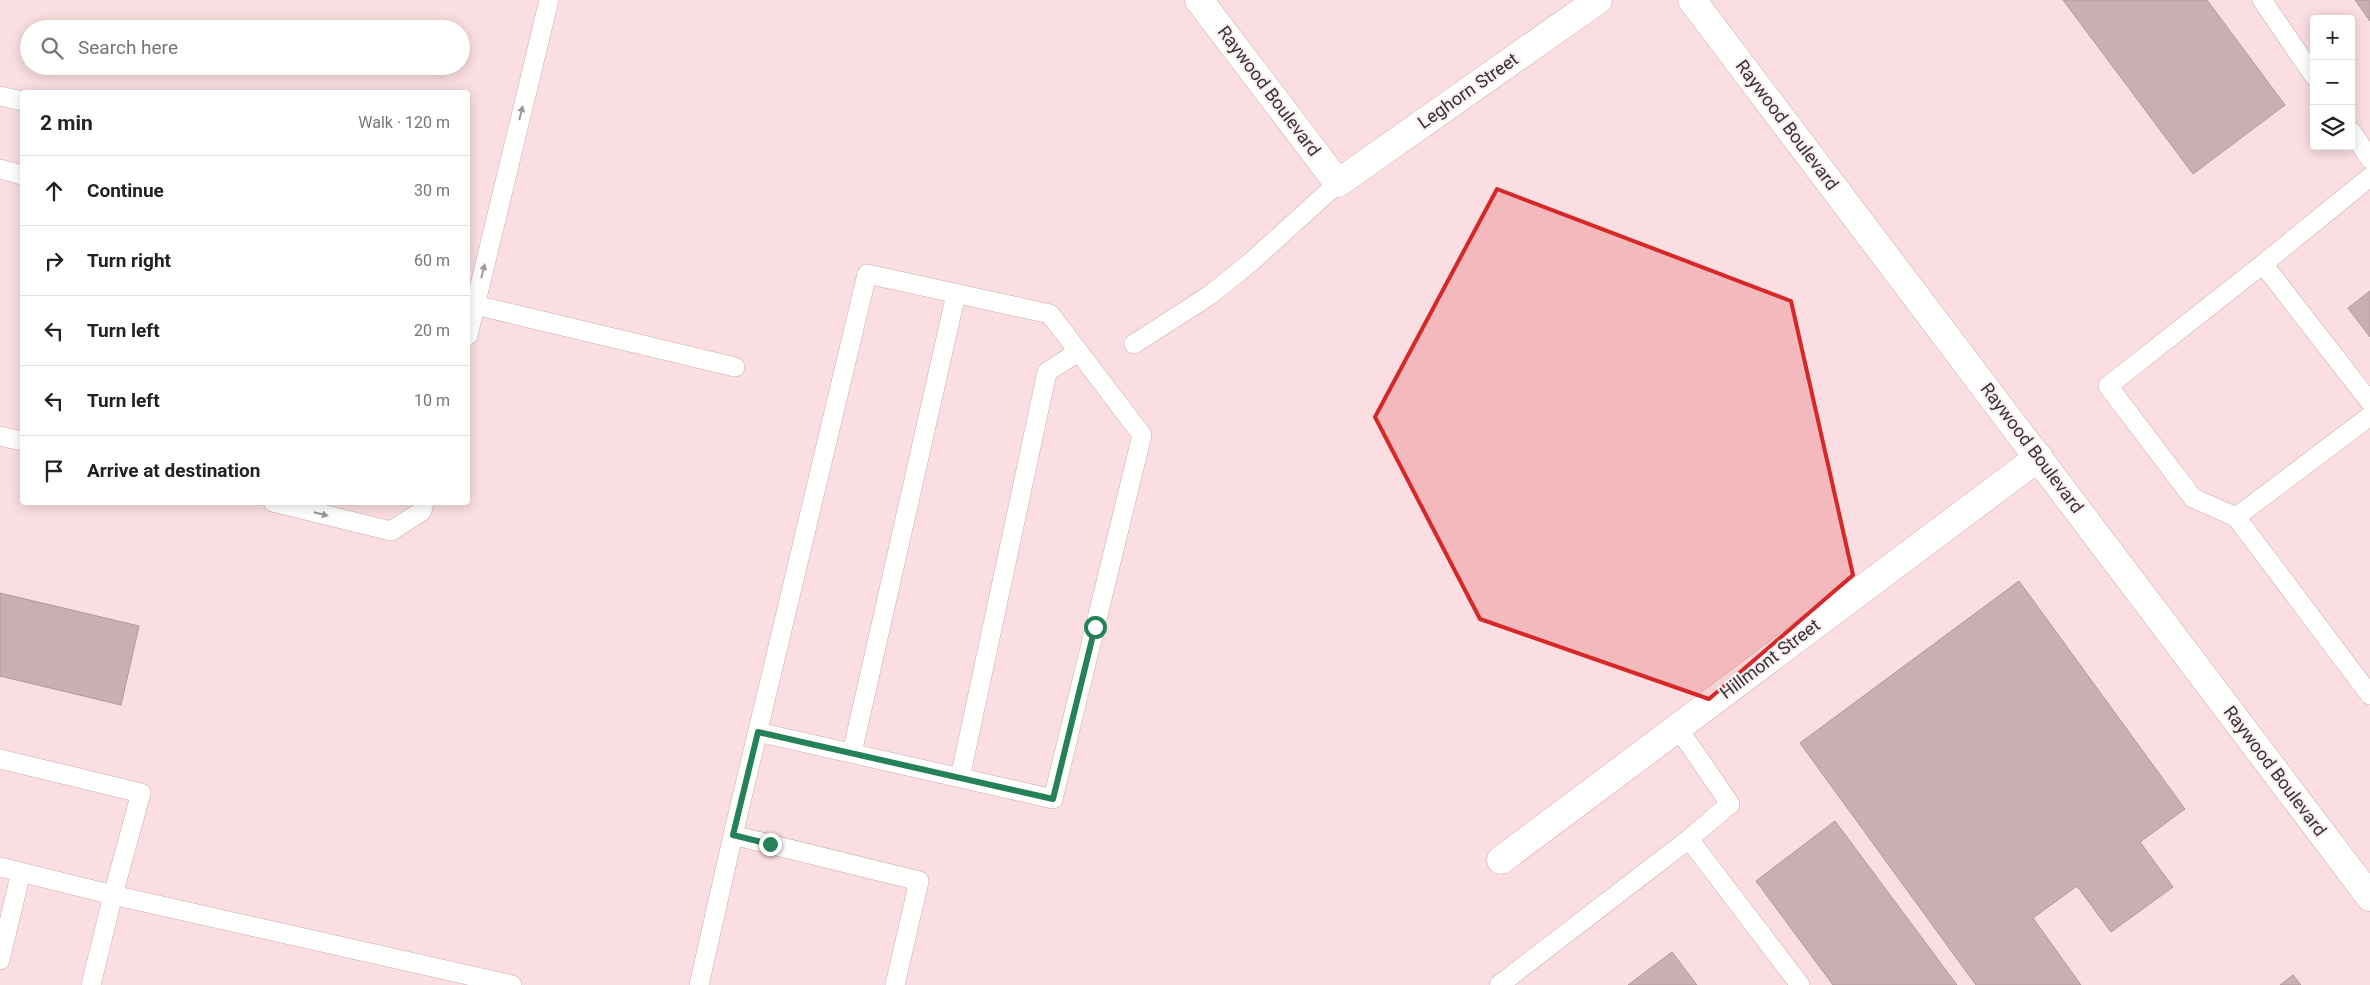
<!DOCTYPE html>
<meta charset="utf-8">
<style>
:root{--surface:#fff;--page:#f2f2f2;--text:#222;--muted:#767676;--line:#e0e0e0}
body{margin:0;font-family:Roboto,sans-serif;background:var(--page);color:var(--text)}
.controls{position:absolute;right:15px;top:15px;display:grid;overflow:hidden;border-radius:5px;box-shadow:0 2px 12px #0003}
.controls button{width:45px;height:45px;display:grid;place-items:center;padding:0;border:0;border-bottom:1px solid var(--line);background:var(--surface);color:var(--text);font:25px sans-serif}
.stop{position:absolute;width:15px;height:15px;margin:-11px;border:4px solid #258157;border-radius:50%;background:#fff}
.stop.end{background:#258157;border-color:#fff;box-shadow:0 1px 5px #0008}
.list{margin:0;padding:0;list-style:none}
h2{display:flex;justify-content:space-between;align-items:center;height:65px;margin:0;padding:0 20px;font-size:21px}
h2 small{font-size:16px;font-weight:400;color:var(--muted)}
.list li{display:grid;grid-template-columns:32px 1fr auto;gap:15px;align-items:center;box-sizing:border-box;height:70px;padding:0 20px;border-top:1px solid var(--line)}
.list b{display:block;font-size:19px;white-space:nowrap}
.list em{font-size:16px;font-style:normal;color:var(--muted)}
.icon{flex:none;width:28px;height:28px;fill:none;stroke:currentColor;stroke-width:2;stroke-linecap:round;stroke-linejoin:round}
.map{position:relative;flex:none;width:2370px;height:985px;overflow:hidden}
.search{position:absolute;background:var(--surface);box-shadow:0 2px 12px #0003;left:20px;top:20px;width:450px;height:55px;display:flex;align-items:center;gap:12px;box-sizing:border-box;padding:0 18px;border-radius:28px;color:var(--muted);font-size:19px}
.panel{position:absolute;background:var(--surface);box-shadow:0 2px 12px #0003;left:20px;top:90px;width:450px;height:415px;border-radius:5px}
.map>svg:first-child{display:block}
</style>
<div class="map">
<svg width="2370" height="985" viewBox="0 0 2370 985">
<rect width="100%" height="100%" fill="#fadee1"/>
<!-- building -->
<path fill="#caafb2" stroke="#b2989b" d="M2063,0h144l78,105 -92,69z
M2355,0h15v21z
M2370,291v46l-22,-29z
M2019,581l166,228 -45,33 33,45 -62,45 -34,-46 -44,32 48,67h-105l-176,-242z
M0,593l139,33 -18,79 -121,-29z
M1835,821l122,164h-124l-77,-104z
M1672,952l25,33h-69z
M2293,975l8,10h-21z"/>
<g fill="none" stroke-linecap="round" stroke-linejoin="round">
<!-- service casing -->
<g stroke="#c7acaf" stroke-width="20">
<path id="service" d="M2262,0l52,76
M0,96l22,5
M2351,131l19,28
M0,169l22,6
M2370,177l-107,87 -155,122 85,112 43,19 134,178
M2263,264l107,138
M475,305l260,62
M468,335l81,-335
M1134,344l76,-49 41,-33 87,-79
M0,436l22,5
M273,502l118,29 31,-20 2,-9
M2236,517l134,-101
M1678,728l52,76 -41,35 111,146
M852,753l104,-459
M0,759l141,34 -28,102 399,90
M960,778l87,-406 31,-20
M733,835l134,-561 183,40 92,121 -89,364 -295,-67
M0,867l113,28 -22,90
M0,960l21,-88
M699,985l34,-150 186,46 -24,104
M1499,985l190,-146"/>
</g>
<!-- minor casing -->
<g stroke="#c7acaf" stroke-width="29">
<path id="minor" d="M1199,0l139,183 260,-183
M1692,0l678,897
M1501,860l538,-403"/>
</g>
<!-- service -->
<use href="#service" stroke="#fff" stroke-width="19"/>
<!-- minor -->
<use href="#minor" stroke="#fff" stroke-width="28"/>
</g>
<!-- one-way arrows -->
<defs><path id="oneway-solid" d="M-6-.8H1V-3.2L6.5 0L1 3.2V.8H-6Z" transform="scale(1.25)"/></defs>
<g fill="#9d9898">
<use href="#oneway-solid" transform="translate(521 113) rotate(-76)"/>
<use href="#oneway-solid" transform="translate(483 271) rotate(-76)"/>
<use href="#oneway-solid" transform="translate(321 514) rotate(14)"/>
</g>
<g fill="none" stroke-linecap="round" stroke-linejoin="round">
<!-- route -->
<path stroke="#258157" stroke-width="6" d="M770,844l-37,-9 25,-103 295,67 42,-172"/>
</g>
<!-- marked area -->
<path fill="#d62828" fill-opacity="0.2" stroke="#d62828" stroke-width="4" stroke-linejoin="round" d="M1497,189l294,112 62,274 -144,124 -229,-80 -105,-202z"/>
<g text-anchor="middle" stroke-width="4.5" stroke-linejoin="round" paint-order="stroke">
<!-- street labels -->
<g font-size="18" fill="#3b3132" stroke="#fbf0f1">
<text transform="translate(1269 91) rotate(53)" y="6">Raywood Boulevard</text>
<text transform="translate(1468 91) rotate(-35)" y="6">Leghorn Street</text>
<text transform="translate(1787 125) rotate(53)" y="6">Raywood Boulevard</text>
<text transform="translate(2032 448) rotate(53)" y="6">Raywood Boulevard</text>
<text transform="translate(1770 659) rotate(-37)" y="6">Hillmont Street</text>
<text transform="translate(2275 771) rotate(53)" y="6">Raywood Boulevard</text>
</g>
</g>
</svg>
<div class="controls">
<button>+</button>
<button>−</button>
<button><svg class="icon" aria-label="layers" viewBox="0 0 24 24"><path d="M12 4l9 5-9 5-9-5zM3 14l9 5 9-5"/></svg></button>
</div>
<div class="stop" style="left:1095px;top:627px"></div>
<div class="stop end" style="left:770px;top:844px"></div>
<div class="search"><svg class="icon" aria-label="search" viewBox="0 0 24 24"><circle cx="10" cy="10" r="6"/><path d="M15 15l6 6"/></svg>Search here</div>
<section class="panel">
<h2>2 min<small>Walk · 120 m</small></h2>
<ul class="list">
<li><svg class="icon" aria-label="ahead" viewBox="0 0 24 24"><path d="M12 20V5M6 11l6-6 6 6"/></svg><div><b>Continue</b></div><em>30 m</em></li>
<li><svg class="icon" aria-label="right" viewBox="0 0 24 24"><path d="M7 20v-9h11M14 6l5 5-5 5"/></svg><div><b>Turn right</b></div><em>60 m</em></li>
<li><svg class="icon" aria-label="left" viewBox="0 0 24 24"><path d="M17 20v-9H6M10 6l-5 5 5 5"/></svg><div><b>Turn left</b></div><em>20 m</em></li>
<li><svg class="icon" aria-label="left" viewBox="0 0 24 24"><path d="M17 20v-9H6M10 6l-5 5 5 5"/></svg><div><b>Turn left</b></div><em>10 m</em></li>
<li><svg class="icon" aria-label="arrive" viewBox="0 0 24 24"><path d="M6 21V4h12l-3 4 3 4H6"/></svg><div><b>Arrive at destination</b></div></li>
</ul>
</section>
</div>
